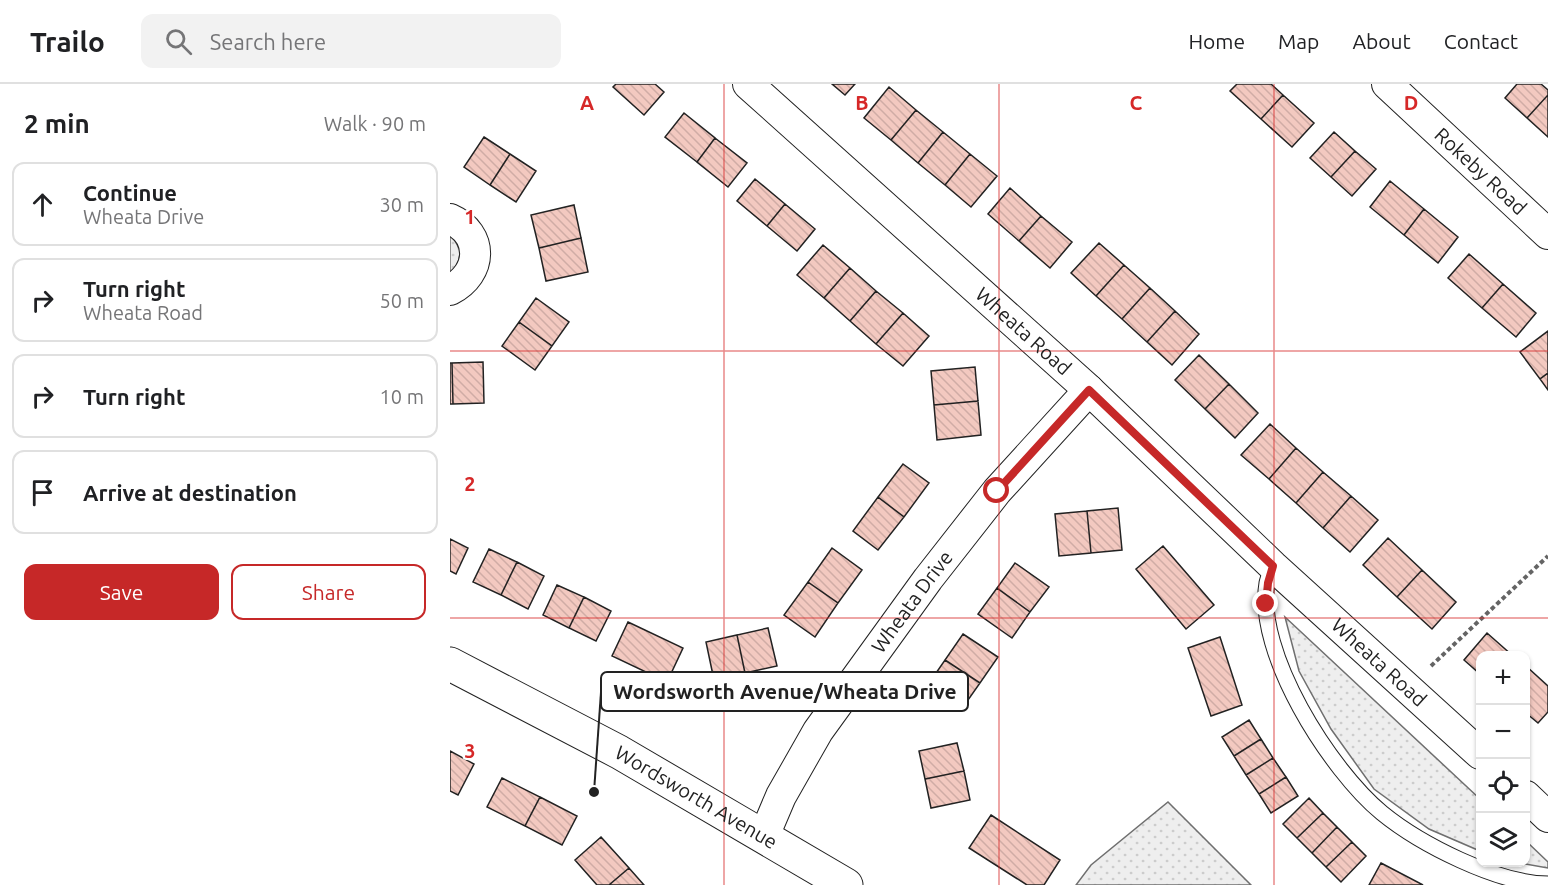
<!DOCTYPE html>
<meta charset="utf-8">
<style>
:root{--surface:#fff;--page:#f2f2f2;--text:#202124;--muted:#757577;--line:#e0e0e0;--accent:#c62828}
body{margin:0;font-family:Ubuntu,sans-serif;background:var(--page);color:var(--text)}
.controls{position:absolute;right:18px;bottom:18px;display:grid;overflow:hidden;border-radius:12px;box-shadow:0 2px 4px #0004}
.controls button{width:54px;height:54px;display:grid;place-items:center;padding:0;border:0;border-bottom:2px solid var(--line);background:var(--surface);color:var(--text);font:30px sans-serif}
.stop{position:absolute;width:18px;height:18px;margin:-14px;border:4px solid #c62828;border-radius:50%;background:#fff}
.stop.end{background:#c62828;border-color:#fff;box-shadow:0 2px 6px #0008}
.list{margin:0;padding:0;list-style:none}
h2{display:flex;justify-content:space-between;align-items:center;height:78px;margin:0;padding:0 24px;font-size:26px}
h2 small{font-size:20px;font-weight:400;color:var(--muted)}
.list li{display:grid;grid-template-columns:39px 1fr auto;gap:18px;align-items:center;box-sizing:border-box;height:84px;margin:0 12px 12px;padding:0 12px;border:2px solid var(--line);border-radius:12px}
.list b{display:block;font-size:22px;white-space:nowrap}
.list p{margin:0;font-size:20px;white-space:nowrap;color:var(--muted)}
.list em{font-size:20px;font-style:normal;color:var(--muted)}
.actions{display:flex;gap:12px;padding:18px 24px}
.actions a{flex:1;padding:14px 0;border:2px solid var(--accent);border-radius:12px;text-align:center;font-size:21px;color:var(--accent)}
.actions .main{background:var(--accent);color:#fff}
.icon{flex:none;width:33px;height:33px;fill:none;stroke:currentColor;stroke-width:2;stroke-linecap:round;stroke-linejoin:round}
.map{position:relative;flex:none;width:1098px;height:801px;overflow:hidden}
header{display:flex;align-items:center;gap:36px;box-sizing:border-box;height:84px;padding:0 30px;background:var(--surface);border-bottom:2px solid var(--line)}
header strong{font-size:28px}
nav{display:flex;gap:33px;margin-inline-start:auto;font-size:21px}
.search{width:420px;height:54px;background:var(--page);display:flex;align-items:center;gap:15px;box-sizing:border-box;padding:0 21px;border-radius:12px;color:var(--muted);font-size:22px}
main{display:flex}
aside{flex:1;background:var(--surface)}
.map>svg:first-child{display:block}
</style>
<header>
<strong>Trailo</strong>
<div class="search"><svg class="icon" aria-label="search" viewBox="0 0 24 24"><circle cx="10" cy="10" r="6"/><path d="M15 15l6 6"/></svg>Search here</div>
<nav><a>Home</a><a>Map</a><a>About</a><a>Contact</a></nav>
</header>
<main>
<aside>
<h2>2 min<small>Walk · 90 m</small></h2>
<ul class="list">
<li><svg class="icon" aria-label="ahead" viewBox="0 0 24 24"><path d="M12 20V5M6 11l6-6 6 6"/></svg><div><b>Continue</b><p>Wheata Drive</p></div><em>30 m</em></li>
<li><svg class="icon" aria-label="right" viewBox="0 0 24 24"><path d="M7 20v-9h11M14 6l5 5-5 5"/></svg><div><b>Turn right</b><p>Wheata Road</p></div><em>50 m</em></li>
<li><svg class="icon" aria-label="right" viewBox="0 0 24 24"><path d="M7 20v-9h11M14 6l5 5-5 5"/></svg><div><b>Turn right</b></div><em>10 m</em></li>
<li><svg class="icon" aria-label="arrive" viewBox="0 0 24 24"><path d="M6 21V4h12l-3 4 3 4H6"/></svg><div><b>Arrive at destination</b></div></li>
</ul>
<div class="actions"><a class="main">Save</a><a>Share</a></div>
</aside>
<div class="map">
<svg width="1098" height="801" viewBox="0 0 1098 801">
<defs>
<pattern id="grass-dots" width="8" height="8" patternUnits="userSpaceOnUse" patternTransform="scale(1.5)"><rect width="8" height="8" fill="#eee"/><path d="M2 2h.1M6 6h.1" fill="none" stroke="#ccc" stroke-width="1.8" stroke-linecap="round"/></pattern>
<pattern id="building-back-hatch" width="6" height="6" patternUnits="userSpaceOnUse" patternTransform="scale(1.5)"><rect width="6" height="6" fill="#f3c9c0"/><path d="M-1 5l2 2M0 0l6 6M5-1l2 2" fill="none" stroke="#d0aca5"/></pattern>
</defs>
<rect width="100%" height="100%" fill="#fff"/>
<!-- grass -->
<path fill="url(#grass-dots)" stroke="#6f6f6f" stroke-width="1.5" d="M0,151c15,16 11,25 0,41z
M835,533l195,182v52l-51,-22 -55,-40 -43,-60 -32,-58z
M718,718l83,83h-175l15,-20z
M1076,757l22,21v6l-29,-5 7,-1z"/>
<!-- building -->
<path fill="url(#building-back-hatch)" stroke="#222" stroke-width="1.5" d="M166,0h39l9,8 -20,23 -31,-28z
M382,0h23l-10,11z
M787,0h34l12,11 -22,24 -31,-28z
M1067,0h24l7,6v5l-21,23 -22,-20z
M439,3l27,23 -25,30 -27,-22z
M833,11l31,28 -22,24 -31,-28z
M1098,11v42l-21,-19z
M466,26l27,22 -25,31 -27,-23z
M234,29l31,25 -18,24 -32,-25z
M493,48l27,22 -25,31 -27,-22z
M884,48l21,19 -24,26 -21,-19z
M34,53l26,17 -20,31 -26,-18z
M265,54l32,25 -19,24 -31,-25z
M905,67l21,18 -24,27 -21,-19z
M60,70l26,17 -20,31 -26,-17z
M520,70l27,22 -26,31 -26,-22z
M305,95l30,25 -18,22 -30,-25z
M940,97l34,28 -20,26 -34,-28z
M560,104l31,28 -22,25 -31,-27z
M335,120l30,25 -18,22 -30,-25z
M124,121l7,33 -42,10 -8,-33z
M974,125l34,28 -20,26 -34,-28z
M591,132l31,26 -22,26 -31,-27z
M131,154l7,34 -42,9 -7,-33z
M649,159l25,22 -28,31 -25,-23z
M373,161l27,23 -26,30 -27,-23z
M1019,170l34,30 -21,24 -34,-30z
M674,181l26,23 -28,31 -26,-23z
M400,184l26,23 -26,30 -26,-23z
M1053,200l33,29 -20,24 -34,-29z
M700,204l25,23 -28,31 -25,-23z
M426,207l27,22 -27,31 -26,-23z
M86,214l33,24 -17,24 -33,-24z
M725,227l24,23 -27,31 -25,-23z
M453,229l26,23 -26,30 -27,-22z
M69,238l33,24 -17,24 -33,-24z
M1098,247v42l-8,6 -20,-27z
M749,271l30,29 -24,25 -30,-29z
M33,278l1,41 -31,1 -1,-41z
M0,279h2l1,41h-3z
M525,283l3,34 -44,4 -3,-34z
M1098,289v17l-8,-11z
M779,300l29,29 -23,25 -30,-29z
M528,317l3,34 -44,5 -3,-35z
M820,340l26,24 -27,31 -28,-24z
M846,364l27,24 -27,31 -27,-24z
M453,380l26,19 -25,34 -26,-20z
M873,388l28,24 -28,32 -27,-25z
M901,412l27,24 -28,32 -27,-24z
M428,413l26,20 -26,33 -25,-19z
M668,424l4,42 -31,3 -4,-42z
M637,427l4,42 -32,3 -4,-42z
M938,454l34,32 -25,27 -34,-32z
M0,455l18,9 -12,26 -6,-3z
M713,462l51,59 -28,24 -50,-60z
M382,464l30,22 -24,33 -30,-21z
M39,465l28,13 -16,33 -28,-13z
M67,478l27,14 -16,33 -27,-14z
M565,479l34,24 -19,25 -33,-24z
M972,486l34,32 -24,27 -35,-32z
M358,498l30,21 -23,34 -31,-22z
M107,501l27,12 -15,31 -26,-13z
M547,504l33,24 -18,26 -34,-24z
M134,513l27,14 -15,30 -27,-13z
M178,538l55,26 -16,34 -55,-26z
M318,544l9,38 -32,7 -8,-38z
M1037,549l26,23h-33v18l-16,-14z
M513,550l35,23 -18,26 -35,-23z
M287,551l8,38 -31,7 -8,-38z
M770,553l22,68 -31,11 -23,-68z
M495,576l35,23 -19,27 -34,-24z
M1076,582l22,20v26l-10,11 -12,-10z
M799,636l12,19 -27,17 -12,-19z
M811,655l12,19 -27,17 -12,-19z
M507,659l7,28 -39,8 -6,-28z
M0,667l24,13 -16,31 -8,-4z
M823,674l13,19 -27,17 -13,-19z
M514,687l6,29 -39,8 -6,-29z
M836,693l12,19 -27,17 -12,-19z
M52,694l38,19 -15,29 -38,-19z
M90,713l37,19 -15,29 -37,-19z
M859,714l14,15 -26,25 -14,-14z
M873,729l14,14 -25,26 -15,-15z
M541,731l69,45 -16,25h-17l-58,-37z
M887,743l15,15 -26,25 -14,-14z
M151,753l28,31 -20,17h-12l-22,-25z
M902,758l14,14 -25,26 -15,-15z
M931,779l42,22h-54z
M179,784l15,17h-35z"/>
<g fill="none" stroke-linecap="round" stroke-linejoin="round">
<!-- service casing -->
<g stroke="#222" stroke-width="17">
<path id="service" d="M823,482c-2,6 -5,12 -6,17 -12,70 63,187 115,230 38,31 116,71 166,71"/>
</g>
<!-- minor casing -->
<g stroke="#222" stroke-width="32">
<g id="minor">
<path id="s1" d="M298,0l341,306 184,176 207,188"/>
<path id="s2" d="M937,0l161,150"/>
<path d="M0,135c34,15 33,54 0,71"/>
<path d="M1076,712l22,21"/>
<path id="s3" d="M314,752l17,-40 37,-65 110,-152 69,-88 92,-101"/>
</g>
</g>
<!-- tertiary casing -->
<g stroke="#222" stroke-width="35">
<g id="tertiary">
<path id="s4" d="M0,580l169,88 227,133"/>
</g>
</g>
<!-- path -->
<path stroke="#646464" stroke-width="4" stroke-dasharray="4.5 3" stroke-linecap="butt" d="M981,582l117,-110"/>
<!-- service -->
<use href="#service" stroke="#fff" stroke-width="15"/>
<!-- minor -->
<use href="#minor" stroke="#fff" stroke-width="30"/>
<!-- tertiary -->
<use href="#tertiary" stroke="#fff" stroke-width="33"/>
</g>
<g fill="none" stroke-linecap="round" stroke-linejoin="round">
<!-- route -->
<path stroke="#c62828" stroke-width="8" d="M547,407l92,-101 184,176 -5,17 -2,21"/>
</g>
<!-- grid -->
<path fill="none" stroke="#d62828" stroke-width="1.5" stroke-opacity="0.55" d="M274,0v801M549,0v801M824,0v801M0,267h1098M0,534h1098"/>
<g text-anchor="middle" stroke-width="4.5" stroke-linejoin="round" paint-order="stroke">
<!-- street labels -->
<g font-size="20" fill="#222" stroke="#fff">
<text dy="7" stroke="none"><textPath href="#s2" startOffset="128">Rokeby Road</textPath></text>
<text dy="7" stroke="none"><textPath href="#s1" startOffset="370">Wheata Road</textPath></text>
<text dy="7" stroke="none"><textPath href="#s3" startOffset="278">Wheata Drive</textPath></text>
<text dy="7" stroke="none"><textPath href="#s1" startOffset="856">Wheata Road</textPath></text>
<text dy="7" stroke="none"><textPath href="#s4" startOffset="280">Wordsworth Avenue</textPath></text>
</g>
</g>
<g font-size="20" text-anchor="middle" font-weight="bold" fill="#d62828" stroke="#fff" stroke-width="4.5" stroke-linejoin="round" paint-order="stroke">
<text x="137" y="26">A</text>
<text x="412" y="26">B</text>
<text x="686" y="26">C</text>
<text x="961" y="26">D</text>
<text x="20" y="140">1</text>
<text x="20" y="407">2</text>
<text x="20" y="674">3</text>
</g>
<!-- callouts -->
<path fill="none" stroke="#222" stroke-width="2" d="M144 708L151 608"/>
<circle fill="#222" stroke="#fff" stroke-width="2" cx="144" cy="708" r="6"/>
<rect fill="#fff" stroke="#222" stroke-width="2" x="151" y="588" width="367" height="39" rx="6"/>
<g font-size="21" text-anchor="middle" font-weight="bold" fill="#222">
<text x="335" y="615">Wordsworth Avenue/Wheata Drive</text>
</g>
</svg>
<div class="controls">
<button>+</button>
<button>−</button>
<button><svg class="icon" aria-label="locate" viewBox="0 0 24 24"><circle cx="12" cy="12" r="6"/><path d="M12 2v4M12 18v4M2 12h4M18 12h4"/></svg></button>
<button><svg class="icon" aria-label="layers" viewBox="0 0 24 24"><path d="M12 4l9 5-9 5-9-5zM3 14l9 5 9-5"/></svg></button>
</div>
<div class="stop" style="left:547px;top:407px"></div>
<div class="stop end" style="left:816px;top:520px"></div>
</div>
</main>
